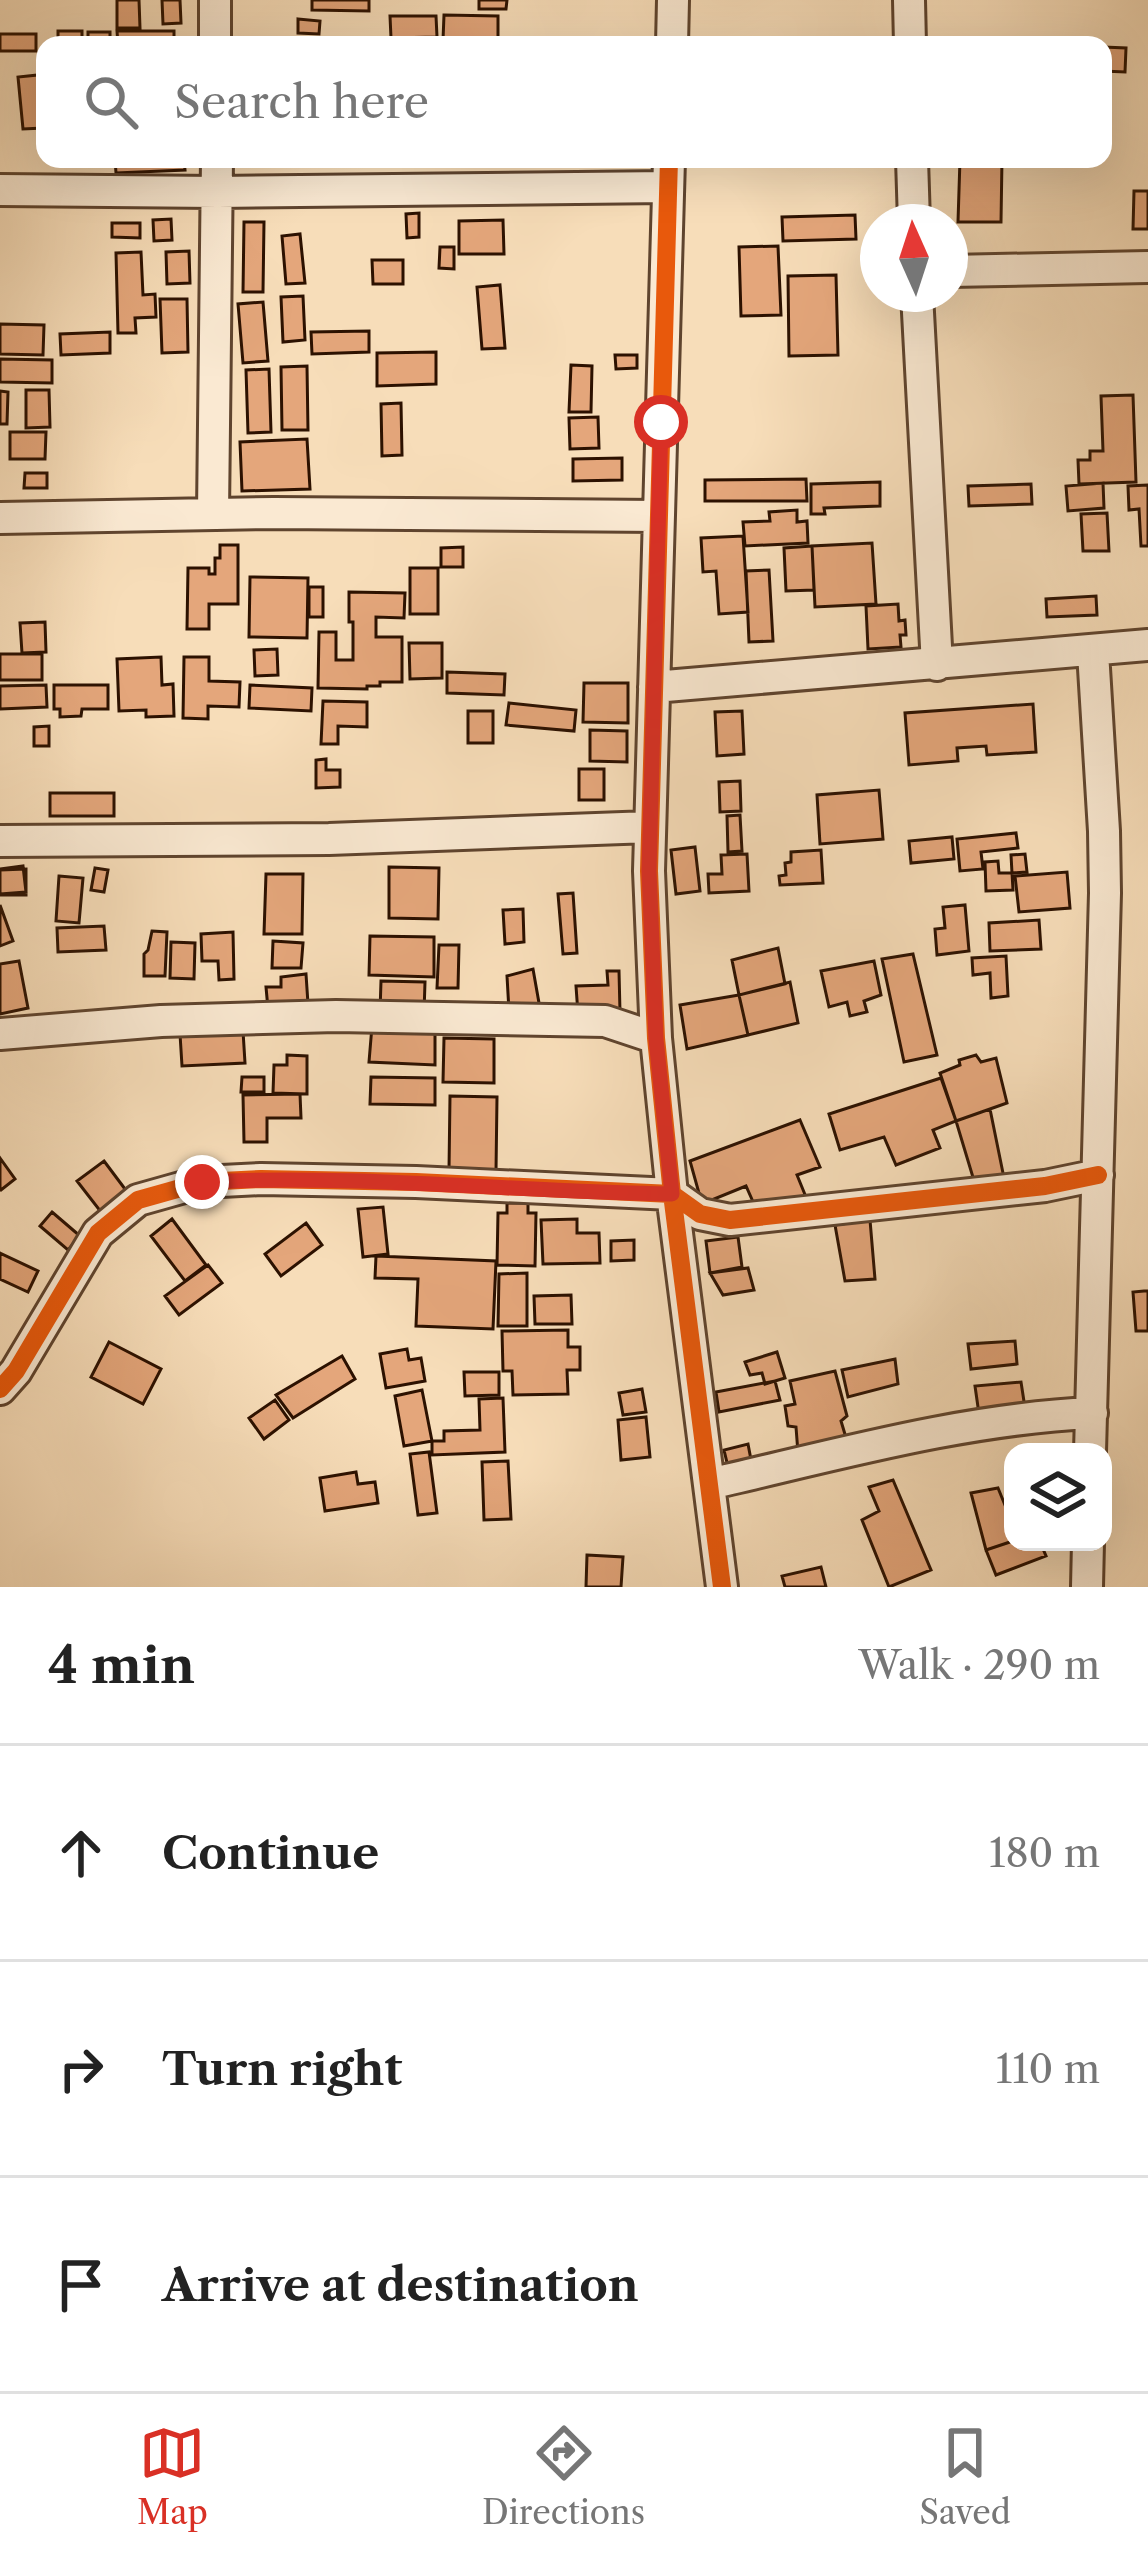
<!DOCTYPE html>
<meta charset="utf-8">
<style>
:root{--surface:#fff;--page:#f2f2f2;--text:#222;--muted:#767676;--line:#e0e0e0;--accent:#d93025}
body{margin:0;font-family:"Libre Caslon Text",serif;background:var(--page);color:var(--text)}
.controls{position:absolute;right:36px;bottom:36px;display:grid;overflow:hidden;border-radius:24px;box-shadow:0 12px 48px #0002}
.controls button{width:108px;height:108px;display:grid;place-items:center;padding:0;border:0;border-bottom:3px solid var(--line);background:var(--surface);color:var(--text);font:60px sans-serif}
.compass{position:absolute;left:860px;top:204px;width:108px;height:108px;border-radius:50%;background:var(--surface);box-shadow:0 12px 48px #0002;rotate:357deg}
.stop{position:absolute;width:36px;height:36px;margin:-27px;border:9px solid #d93025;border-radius:50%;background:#fff}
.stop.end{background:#d93025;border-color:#fff;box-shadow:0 3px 12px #0008}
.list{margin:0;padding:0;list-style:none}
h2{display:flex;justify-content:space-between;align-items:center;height:156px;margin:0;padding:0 48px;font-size:51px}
h2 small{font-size:39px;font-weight:400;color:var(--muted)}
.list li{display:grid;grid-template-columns:78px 1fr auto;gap:36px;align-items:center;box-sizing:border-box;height:216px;padding:0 48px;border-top:3px solid var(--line)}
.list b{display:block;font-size:45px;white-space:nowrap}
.list em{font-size:39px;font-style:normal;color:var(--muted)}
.icon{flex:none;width:66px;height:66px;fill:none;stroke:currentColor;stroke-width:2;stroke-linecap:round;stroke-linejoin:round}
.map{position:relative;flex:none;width:1148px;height:1587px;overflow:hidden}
.search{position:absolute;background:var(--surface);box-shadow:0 12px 48px #0002;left:36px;right:36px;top:36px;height:132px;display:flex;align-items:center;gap:30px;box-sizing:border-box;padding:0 42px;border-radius:24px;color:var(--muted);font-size:45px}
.sheet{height:804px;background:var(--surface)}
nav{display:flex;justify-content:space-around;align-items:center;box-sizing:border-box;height:168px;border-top:3px solid var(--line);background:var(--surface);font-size:33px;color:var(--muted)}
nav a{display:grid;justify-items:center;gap:6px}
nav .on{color:var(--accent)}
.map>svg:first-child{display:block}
</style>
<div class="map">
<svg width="1148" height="1587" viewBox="0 0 1148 1587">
<rect width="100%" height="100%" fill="#f7ddb9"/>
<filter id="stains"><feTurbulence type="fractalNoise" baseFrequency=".00167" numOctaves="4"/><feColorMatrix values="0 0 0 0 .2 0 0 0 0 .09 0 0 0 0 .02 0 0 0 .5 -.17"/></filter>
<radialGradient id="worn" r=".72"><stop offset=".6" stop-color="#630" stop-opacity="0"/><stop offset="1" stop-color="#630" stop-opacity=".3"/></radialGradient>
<!-- building -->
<path fill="#e4a67b" stroke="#2c1100" stroke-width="3" d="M117,0h22l1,28h-23z
M162,0h18l1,23 -18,1z
M312,0h57v11l-57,-1z
M479,0h28l-1,9h-27z
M444,15l54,1v26l-55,-2z
M390,16h46l1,21 -46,1z
M298,19l22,2 -1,13 -21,-1z
M58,31h24v14h-24z
M117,31h57v14h-56z
M88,32h22v13h-22z
M0,34h36v17h-36z
M1103,47l23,1 -1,24 -22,-1z
M38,75l5,53 -20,1 -5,-52z
M115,159h69l1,11 -69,3z
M960,159h42l-1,63h-43z
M1134,191h14v38h-15z
M419,213v24l-12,1 -1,-24z
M855,215l1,24 -73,2 -1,-24z
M171,219l1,21 -18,1 -1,-21z
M503,220l1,34h-45v-33z
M244,222h20l-1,70h-20z
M112,223h28v15l-28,-1z
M300,234l5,49 -19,1 -4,-48z
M778,246l3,69 -40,1 -2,-69z
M440,247h14v22l-15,-1z
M189,251l1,32 -23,1 -1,-32z
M141,252l2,43 12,-1 1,23 -21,1 1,15h-18l-2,-80z
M372,260h31v24h-30z
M836,275l2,80 -49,1 -1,-80z
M500,285l5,63 -23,1 -5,-62z
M303,296l2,44 -22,2 -2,-45z
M160,299h27l1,53 -26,1z
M263,302l5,59 -25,2 -5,-59z
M0,324l44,1 -1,30 -43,-1z
M369,331v21l-57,2 -1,-22z
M110,332v21l-49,2 -1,-21z
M436,352v32l-59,2v-33z
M615,355h22v13l-21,1z
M0,359l52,1v23l-52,-1z
M571,365l21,1 -1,46h-22z
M307,366l1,64h-26l-1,-63z
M269,369l2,63 -23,1 -2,-63z
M26,390h23l1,37 -24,1z
M0,391l8,1 -1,32h-7z
M1133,395l3,87 -57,2 -1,-24h12v-9h13l-2,-55z
M401,403l1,52 -20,1 -1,-52z
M598,417l1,31 -29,1 -1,-31z
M10,432h36l-1,27h-35z
M307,439l3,50 -68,2 -2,-49z
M622,458v22l-49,1v-22z
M25,473h22v15h-23z
M806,479l1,22h-102v-21z
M880,482v24l-56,2 1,6h-14v-30z
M1103,483l1,25 -36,3 -2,-25z
M1031,484l1,20 -63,2 -1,-20z
M1148,485v61h-7l-2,-37 -10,1 -1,-24z
M797,510v12l10,-1 1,22 -63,3 -2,-24 27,-1 -1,-9z
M1107,513l2,38h-26l-2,-37z
M743,536l5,76 -29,2 -3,-43 -13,1 -2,-34z
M872,543l4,61 -61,3 -3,-61z
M220,545h18v59h-29v25h-22l1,-61h21v6h6v-16h5z
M812,546l2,44 -28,1 -2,-43z
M463,547v20h-22v-19z
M410,568h28v46h-28z
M769,570l4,71 -24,1 -3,-71z
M250,577l58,1 -1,60 -58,-1z
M309,587h14v30h-14z
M349,592l56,1 -1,25 -28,-1v20h26v45h-22v4h-13v3l-49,-1 1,-56h17v28h17v-38h-4z
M1096,596l1,19 -50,2 -1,-18z
M898,604l1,17 6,-1 1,15h-6l1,12 -33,2 -2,-43z
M45,622l1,30 -24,1 -2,-30z
M409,643h33v35l-32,1z
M277,649l1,26 -23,1 -1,-26z
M0,654h42v26h-42z
M161,657l1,28 11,-1 1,32 -28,1v-7l-27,1 -2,-52z
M184,657h25v24l31,1 -1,25 -31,-1v13l-25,-1z
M447,672l58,2 -1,21 -57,-2z
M584,683h44v40l-45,-1z
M46,685l1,22 -47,2v-23z
M54,685h54v24h-26l-1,7 -21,1v-8h-6z
M250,685l62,3 -1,23 -62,-3z
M323,701l44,1v25l-29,-1v18h-17z
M509,703l67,7 -2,21 -68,-6z
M1033,704l3,48 -49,3 -1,-9 -29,2 1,13 -49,4 -4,-52z
M468,711h25v32h-25z
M742,711l2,43 -27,2 -2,-44z
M49,726v20h-15v-19z
M590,730l37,1v31l-37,-1z
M326,759v11h14v17l-24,1v-28z
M579,769h25v31h-25z
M740,781l1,30 -21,1 -1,-30z
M879,790l4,49 -63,5 -3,-49z
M50,793h64v23h-64z
M740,815l2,36 -14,1 -1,-36z
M1016,833l2,15 -37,4 2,17 -23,2 -3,-32z
M952,837l2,22 -43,4 -2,-22z
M695,847l5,44 -24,3 -5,-44z
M821,850l2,33 -43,2 -1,-9 7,-1 -1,-12 6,-1v-10z
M747,854l2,37 -40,2 -1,-19h14l-1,-19z
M1025,854l2,18 -15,1 -1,-18z
M998,861l1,12h13l1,17 -27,1 -1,-29z
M23,866l3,26 -26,2v-25z
M389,867l50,1 -1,51 -49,-1z
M95,868l13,2 -4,22 -13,-2z
M26,869v26h-26v-25z
M1067,872l3,36 -51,4 -4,-36z
M266,874h37l-1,60h-38z
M59,876l24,2 -4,45 -23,-2z
M573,893l4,60 -14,1 -5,-60z
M0,905l13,36 -13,5z
M965,905l4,46 -32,4 -2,-26 10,-1 -2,-21z
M523,909l1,33 -19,2 -2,-34z
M1039,920l2,29 -51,2 -1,-28z
M104,926l2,24 -48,2 -1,-24z
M152,931l15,1 -2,44h-21v-22l4,-4z
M233,932l1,47 -15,1 -1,-19h-16l-1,-27z
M370,936l64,1v40l-65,-2z
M273,941l30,2 -2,25h-29z
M171,942l24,1 -1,36 -24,-1z
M439,945h20l-1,43h-21z
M778,948l7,36 -46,11 -7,-35z
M913,954l24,101 -33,7 -22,-103z
M1006,956l2,40 -17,2 -1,-25 -17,2 -1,-17z
M19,961l9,47 -28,6v-50z
M874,961l7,34 -17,6 3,11 -17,4 -3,-14 -18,5 -8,-36z
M533,969l6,34 -30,8 -2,-35z
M607,971h12l1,41 -42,2 -2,-28 32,-1z
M306,974l2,30 -40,5 -2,-22h15v-10z
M381,981l44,1 -1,31 -44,-1z
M790,982l8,41 -50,12 -9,-40z
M739,995l9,40 -61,14 -7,-44z
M372,1026l63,2v37l-66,-3z
M243,1031l2,32 -63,3 -2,-32z
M444,1038l50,1v44l-51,-1z
M287,1055l20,1v38l-34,-1 1,-28h13z
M976,1055l5,7 15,-4 11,45 -51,18 -16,-48 20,-8 -1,-5z
M242,1077h22v15h-23z
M371,1077l64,1v27l-65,-1z
M941,1078l15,43 -23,9 7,18 -44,17 -12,-28 -44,13 -11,-36z
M300,1094l1,24h-34v24h-23l-1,-47z
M450,1096l47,1 -1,74 -47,-1z
M990,1109l14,69 -29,6 -19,-63z
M800,1120l20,47 -23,8 9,22 -48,16 -12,-27 -44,18 -12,-43z
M0,1158l15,21 -14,11 -1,-1z
M104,1161l24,32 -27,19 -24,-31z
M507,1203h21v10h8l-1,53 -38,-1 1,-52h9z
M383,1207l5,47 -25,3 -5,-48z
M52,1212l28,24 -12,14 -28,-24z
M172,1219l34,46 -21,16 -34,-45z
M577,1219v14h22l1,30 -57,1 -2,-44z
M870,1220l5,59 -30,2 -10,-56z
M306,1223l16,22 -41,31 -16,-22z
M738,1237l4,30 -32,6 -4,-32z
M634,1240v20l-23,1v-20z
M0,1253l38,18 -10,21 -28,-13z
M376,1256l120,5 -3,68 -77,-3 2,-47 -43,-1z
M208,1265l14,18 -43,32 -14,-19z
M748,1268l6,22 -31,5 -13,-22z
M527,1273v53h-29l1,-52z
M1144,1291h4v40h-12l-3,-39z
M571,1295l1,29h-37l-1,-28z
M568,1330v17h12v23h-13l1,24 -55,1 -1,-24h-9l-1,-40z
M1015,1341l2,23 -46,5 -3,-25z
M109,1342l52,27 -18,35 -52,-27z
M407,1349l2,11 12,-2 4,23 -39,7 -6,-34z
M777,1352l8,26 -20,6 -3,-11 -12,2 -5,-13z
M342,1356l13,23 -62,39 -17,-23z
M895,1359l3,25 -50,13 -6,-27z
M835,1371l12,45 -6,5 6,20 -49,12 -2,-26 -8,-1 -3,-20 10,-2 -5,-23z
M464,1372h35v23l-34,1z
M775,1381l5,19 -61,12 -3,-20z
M1021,1382l4,26 -46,6 -4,-28z
M642,1389l4,23 -23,3 -4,-22z
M422,1390l10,51 -28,5 -9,-50z
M503,1398l2,54 -73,3v-14h12v-10l36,-1 -1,-31z
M275,1400l14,20 -25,19 -15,-21z
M646,1417l4,40 -29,3 -3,-40z
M748,1444l4,21 -23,6 -5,-21z
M429,1452l8,61 -19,2 -8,-61z
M508,1461l3,58 -27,1 -2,-58z
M356,1472l2,12 17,-2 3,21 -53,8 -5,-33z
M893,1480l38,90 -42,17 -27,-67 17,-9 -10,-24z
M998,1488l9,22 6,-3v34l-27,9 -15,-57z
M1013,1541l27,1 6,14 -50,19 -10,-25z
M587,1555l36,2 -2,30h-35z
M821,1567l5,20h-41l-3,-11z"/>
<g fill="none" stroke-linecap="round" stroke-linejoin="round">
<!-- minor casing -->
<g stroke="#5f442e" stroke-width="36">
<path id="minor" d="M215,0v45
M909,0l1,45
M672,45l1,-45
M669,159l-20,712 7,167 16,156 50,393
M912,159l2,63
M0,190l218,2 450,-5
M950,271l198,-4
M917,294l20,371
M213,514l4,-355
M0,518l274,-5 385,3
M654,687l494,-42
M0,841l329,-2 321,-12
M0,1034l161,-13 175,-5 269,5 51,17
M0,1389l16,-18 82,-138 40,-33 64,-18 59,-3 155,3 256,12 28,20 30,6 315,-34 53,-11
M1090,1452l15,-559 -1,-62 -11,-179
M709,1484c127,-29 253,-65 383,-71
M1087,1587l1,-45"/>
</g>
<!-- minor -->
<use href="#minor" stroke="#fae9d2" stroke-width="30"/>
<!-- cycleway casing -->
<g stroke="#fae9d2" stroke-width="26">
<path id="cycleway" d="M669,159l-20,712 7,167 16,156 50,393
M0,1389l16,-18 82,-138 40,-33 64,-18 59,-3 155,3 256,12 28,20 30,6 315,-34 53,-11"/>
</g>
<!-- cycleway -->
<use href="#cycleway" stroke="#e8590c" stroke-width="18"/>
</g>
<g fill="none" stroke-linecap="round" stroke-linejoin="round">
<!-- route -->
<path stroke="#d93025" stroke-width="15" d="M202,1182c157,-8 313,10 470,12l-16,-155 -7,-168 12,-449"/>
</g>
<rect width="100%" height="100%" filter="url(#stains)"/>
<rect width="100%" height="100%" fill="url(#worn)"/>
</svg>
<div class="controls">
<button><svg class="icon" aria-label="layers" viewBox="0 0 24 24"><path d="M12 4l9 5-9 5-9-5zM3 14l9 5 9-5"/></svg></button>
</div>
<svg class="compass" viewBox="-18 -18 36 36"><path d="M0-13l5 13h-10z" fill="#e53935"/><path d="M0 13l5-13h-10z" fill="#767676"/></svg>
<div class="stop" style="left:661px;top:422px"></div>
<div class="stop end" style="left:202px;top:1182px"></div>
<div class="search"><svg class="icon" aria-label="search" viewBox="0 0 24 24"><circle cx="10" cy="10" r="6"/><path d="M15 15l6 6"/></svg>Search here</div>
</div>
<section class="sheet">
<h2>4 min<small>Walk · 290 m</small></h2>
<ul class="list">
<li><svg class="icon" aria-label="ahead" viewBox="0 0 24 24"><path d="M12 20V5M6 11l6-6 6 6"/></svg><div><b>Continue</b></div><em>180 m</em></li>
<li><svg class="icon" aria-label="right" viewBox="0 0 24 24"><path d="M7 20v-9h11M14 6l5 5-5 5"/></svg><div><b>Turn right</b></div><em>110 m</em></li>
<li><svg class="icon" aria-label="arrive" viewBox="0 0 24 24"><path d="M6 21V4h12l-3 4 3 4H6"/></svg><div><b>Arrive at destination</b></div></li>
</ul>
</section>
<nav>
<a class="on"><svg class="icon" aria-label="map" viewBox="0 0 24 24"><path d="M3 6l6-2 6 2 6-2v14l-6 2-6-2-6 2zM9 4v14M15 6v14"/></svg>Map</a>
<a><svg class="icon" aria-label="directions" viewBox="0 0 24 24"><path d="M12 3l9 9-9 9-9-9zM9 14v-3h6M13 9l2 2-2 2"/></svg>Directions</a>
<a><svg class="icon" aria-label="saved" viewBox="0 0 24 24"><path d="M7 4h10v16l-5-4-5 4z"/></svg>Saved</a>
</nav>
